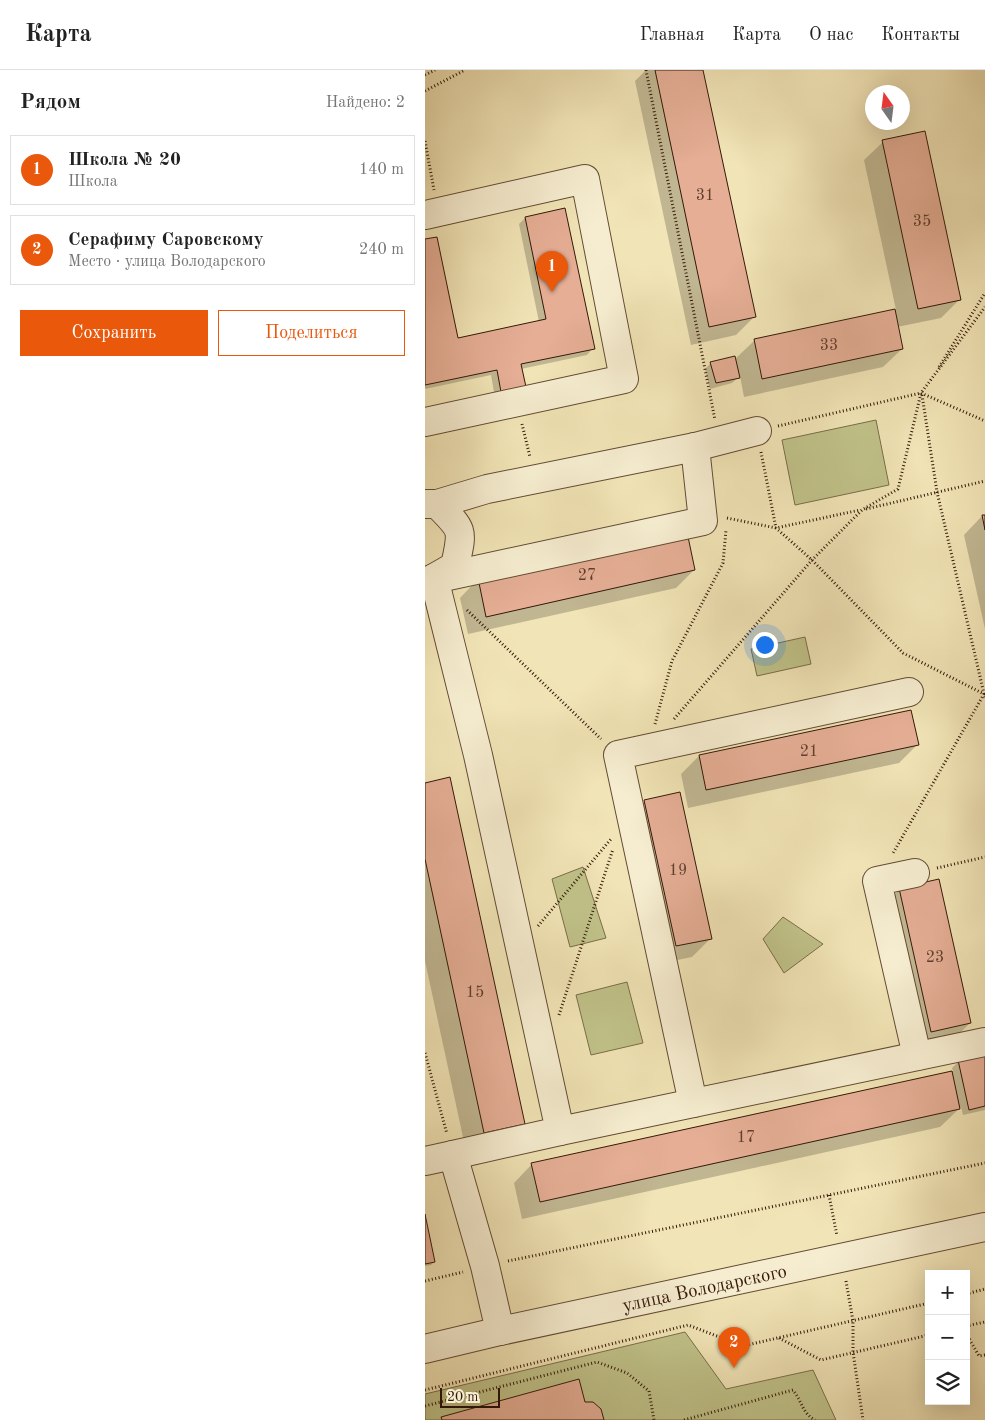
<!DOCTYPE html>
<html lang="ru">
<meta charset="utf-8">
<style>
:root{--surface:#fff;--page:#f6f6f6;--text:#222;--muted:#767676;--line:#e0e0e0;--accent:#ea580c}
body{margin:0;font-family:"Old Standard TT",serif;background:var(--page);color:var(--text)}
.controls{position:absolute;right:15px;bottom:15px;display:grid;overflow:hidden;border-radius:0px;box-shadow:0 5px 20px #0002}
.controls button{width:45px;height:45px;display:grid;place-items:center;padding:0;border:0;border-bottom:1px solid var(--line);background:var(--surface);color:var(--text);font:25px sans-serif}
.compass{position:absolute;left:440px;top:15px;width:45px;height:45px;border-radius:50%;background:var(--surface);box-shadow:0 5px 20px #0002;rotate:346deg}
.scale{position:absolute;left:15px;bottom:12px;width:60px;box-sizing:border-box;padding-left:5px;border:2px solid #341809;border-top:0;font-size:14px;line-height:18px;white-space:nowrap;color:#341809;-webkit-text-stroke:4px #f6edd0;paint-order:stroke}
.you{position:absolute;left:339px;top:574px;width:18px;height:18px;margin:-12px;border:4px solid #fff;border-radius:50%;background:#1a73e8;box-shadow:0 0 0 8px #1a73e833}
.badge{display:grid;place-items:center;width:32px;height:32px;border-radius:50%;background:var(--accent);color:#fff;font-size:16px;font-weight:700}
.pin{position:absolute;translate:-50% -41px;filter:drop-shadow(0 1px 2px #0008)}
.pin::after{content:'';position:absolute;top:26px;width:18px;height:15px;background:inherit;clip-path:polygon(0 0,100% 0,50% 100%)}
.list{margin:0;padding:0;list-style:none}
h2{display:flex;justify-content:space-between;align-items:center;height:65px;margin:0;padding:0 20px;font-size:21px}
h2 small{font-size:16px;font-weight:400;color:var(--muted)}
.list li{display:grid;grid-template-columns:32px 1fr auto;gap:15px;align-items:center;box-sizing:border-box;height:70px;margin:0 10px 10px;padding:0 10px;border:1px solid var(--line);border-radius:0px}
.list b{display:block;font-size:19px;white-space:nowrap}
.list p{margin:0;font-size:16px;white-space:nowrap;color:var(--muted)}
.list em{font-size:16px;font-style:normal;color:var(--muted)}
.actions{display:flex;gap:10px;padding:15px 20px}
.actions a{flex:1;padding:11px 0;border:1px solid var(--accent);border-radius:0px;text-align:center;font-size:18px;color:var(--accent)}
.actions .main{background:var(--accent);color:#fff}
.icon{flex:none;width:28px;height:28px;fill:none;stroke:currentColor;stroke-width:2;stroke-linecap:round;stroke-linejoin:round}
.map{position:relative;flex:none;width:560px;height:1350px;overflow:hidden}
header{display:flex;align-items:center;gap:30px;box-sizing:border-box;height:70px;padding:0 25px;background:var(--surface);border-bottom:1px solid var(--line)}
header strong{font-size:24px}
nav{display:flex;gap:28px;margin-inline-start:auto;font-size:18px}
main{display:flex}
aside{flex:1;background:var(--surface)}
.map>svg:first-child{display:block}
</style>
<header>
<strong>Карта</strong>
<nav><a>Главная</a><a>Карта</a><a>О нас</a><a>Контакты</a></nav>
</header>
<main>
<aside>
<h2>Рядом<small>Найдено: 2</small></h2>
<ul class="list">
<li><span class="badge">1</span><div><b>Школа № 20</b><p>Школа</p></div><em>140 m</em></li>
<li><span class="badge">2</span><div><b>Серафиму Саровскому</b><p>Место · улица Володарского</p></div><em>240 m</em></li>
</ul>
<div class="actions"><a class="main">Сохранить</a><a>Поделиться</a></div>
</aside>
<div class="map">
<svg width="560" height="1350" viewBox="0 0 560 1350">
<rect width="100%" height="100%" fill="#f1e4b6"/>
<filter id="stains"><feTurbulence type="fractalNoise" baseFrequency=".004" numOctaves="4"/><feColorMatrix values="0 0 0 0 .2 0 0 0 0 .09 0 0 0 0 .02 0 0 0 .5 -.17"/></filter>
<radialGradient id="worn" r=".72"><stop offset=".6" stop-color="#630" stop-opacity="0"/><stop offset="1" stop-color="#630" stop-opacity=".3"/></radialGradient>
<!-- green -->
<path fill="#c0c289" stroke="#7a6d49" d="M451,350l13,65 -94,20 -13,-65z
M380,567l6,27 -54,12 -6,-27z
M158,797l23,71 -36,9 -18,-68z
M358,847l40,27 -39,29 -21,-34z
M202,912l16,61 -52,12 -15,-60z
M260,1262l41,57 87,-19 23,50h-411v-26z"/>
<!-- shadow -->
<path fill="#0003" d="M221,0h56l52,247 -18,18 -45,10 -56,-264z
M458,72l76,158 -18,18 -44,9 5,22 -19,18 -139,30 -4,-21 -8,7 -22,6 -5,-20 6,-6 23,-3 21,-20 141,-30 -32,-150z
M139,140l29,138 -6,7 -66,14 -3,24 -23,5 -4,-23 -66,14v-149l32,99 82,-17 -20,-98 6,-6z
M557,446h3v113l-21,-94z
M269,500l-18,18 -208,46 -8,-36 18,-19z
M492,675l-18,18 -211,45 -7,-34 18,-18z
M0,714l98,340 -18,18 -39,9 -41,-190z
M220,731l65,138 -18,18 -34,7 -32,-145z
M475,819l70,134 -19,19 -38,8 -32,-142z
M560,986v54l-22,5 -2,-8 -21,20 -418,92 -8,-36 18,-19 421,-93 -1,-3 6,-6z
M0,1150l9,42 -3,3 -6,1z"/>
<!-- building -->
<path fill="#e5ae95" stroke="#341809" d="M230,0h48l53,247 -47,10z
M500,61l36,169 -43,9 -36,-169z
M140,138l30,141 -74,15 5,23 -25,5 -4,-22 -72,15v-146l12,-2 21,101 88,-19 -21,-102z
M470,239l8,40 -141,30 -8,-40z
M310,286l5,22 -24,5 -6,-21z
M557,445h3v15z
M262,462l8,38 -209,47 -8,-39z
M486,640l8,35 -213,45 -7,-35z
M25,707l75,347 -41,9 -59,-274v-76z
M255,722l32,147 -36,7 -32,-146z
M514,809l32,144 -40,9 -32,-144z
M560,984v52l-16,4 -11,-50z
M527,1001l8,38 -420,93 -9,-39z
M0,1144l10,48 -10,2z
M154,1309l6,23h8l8,7 3,11h-162l-1,-3z"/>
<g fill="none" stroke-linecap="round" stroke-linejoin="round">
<!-- minor casing -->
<g stroke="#634b34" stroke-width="30">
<g id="minor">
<path d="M0,145l160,-36 39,200 -199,43"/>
<path d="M0,434h12c27,27 26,25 18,62l-21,12"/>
<path d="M12,434l50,-15 208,-42 62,-16"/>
<path d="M9,508l44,177 82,376 -107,24 32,111 15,65"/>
<path d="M0,511l278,-60 -8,-74"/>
<path d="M490,803l-38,8 40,175"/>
<path d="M268,1033l-75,-348 291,-63"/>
<path d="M135,1061l425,-89"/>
<path d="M0,1091l28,-6"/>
<path id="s1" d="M0,1279l75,-18 485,-104"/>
</g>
</g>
<!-- path -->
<path stroke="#341809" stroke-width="3" stroke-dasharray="1 2.5" stroke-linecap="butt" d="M221,0l69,350
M0,5l10,-5
M0,21l40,-21
M0,71l9,49
M514,297l46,-74
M497,325l15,97 48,206
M97,354l8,33
M353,356l143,-33 64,28
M336,382l15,76 36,32 91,93 81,41 -92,161
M441,439l119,-28
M302,448l49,10 84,-18
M42,540l134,129
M249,649l138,-159 50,-50 36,-21 23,-96 64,-86
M230,654l17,-63 51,-98 3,-33
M512,798l48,-11
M113,856l73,-87
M134,945l54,-166
M0,983l22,81
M404,1125l8,41
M83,1191l477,-98
M0,1211l38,-9
M421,1211l7,40v31l10,68
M541,1224l19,-5
M541,1256l19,-4
M541,1263l13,23 6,-1
M354,1268l42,22 108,-25
M0,1320l263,-65 55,21 186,-43
M0,1336l172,-44 30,11 22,18 5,29
M259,1350l109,-30c9,11 9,23 22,30"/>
<!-- minor -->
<use href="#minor" stroke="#f6edd0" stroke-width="28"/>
</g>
<g text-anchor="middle" stroke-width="4" stroke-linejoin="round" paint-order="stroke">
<!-- number labels -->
<g font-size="16" fill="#603e2c">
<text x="280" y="130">31</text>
<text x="497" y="156">35</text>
<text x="404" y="280">33</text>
<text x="162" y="510">27</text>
<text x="384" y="686">21</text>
<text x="253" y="805">19</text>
<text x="510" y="892">23</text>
<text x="50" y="927">15</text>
<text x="321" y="1072">17</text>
</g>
<!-- street labels -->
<g font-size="19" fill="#341809" stroke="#f6edd0">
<text dy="7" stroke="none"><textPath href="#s1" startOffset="286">улица Володарского</textPath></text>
</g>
</g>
<rect width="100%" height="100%" filter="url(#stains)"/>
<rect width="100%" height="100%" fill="url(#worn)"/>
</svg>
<div class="controls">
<button>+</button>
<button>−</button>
<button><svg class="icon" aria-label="layers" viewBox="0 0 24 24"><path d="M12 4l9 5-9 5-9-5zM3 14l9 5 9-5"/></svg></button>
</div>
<svg class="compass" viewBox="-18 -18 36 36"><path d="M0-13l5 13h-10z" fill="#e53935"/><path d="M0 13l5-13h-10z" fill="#767676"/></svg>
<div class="scale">20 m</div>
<div class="you"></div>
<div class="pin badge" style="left:127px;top:222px">1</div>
<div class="pin badge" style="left:309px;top:1298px">2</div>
</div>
</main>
